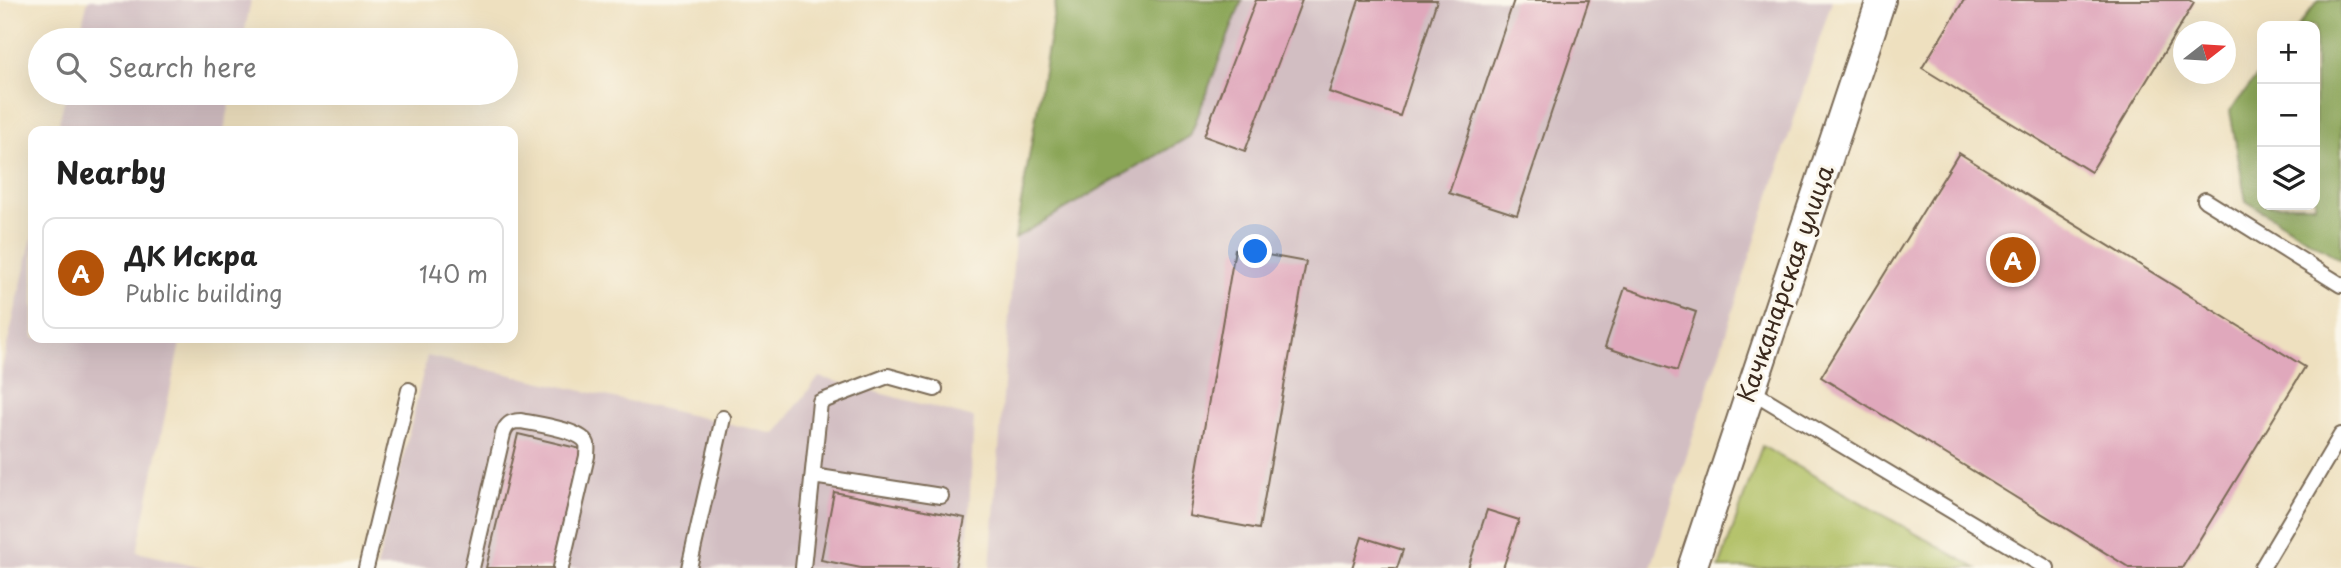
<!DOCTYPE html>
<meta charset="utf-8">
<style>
:root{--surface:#fff;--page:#f2f2f2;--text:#222;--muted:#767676;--line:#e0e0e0;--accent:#b45309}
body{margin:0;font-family:"Playpen Sans",sans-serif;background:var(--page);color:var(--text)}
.controls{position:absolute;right:21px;top:21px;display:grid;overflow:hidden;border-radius:14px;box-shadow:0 7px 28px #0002}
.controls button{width:63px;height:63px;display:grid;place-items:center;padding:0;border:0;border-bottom:2px solid var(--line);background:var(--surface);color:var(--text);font:35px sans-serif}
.compass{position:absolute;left:2173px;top:21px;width:63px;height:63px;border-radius:50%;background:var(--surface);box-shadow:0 7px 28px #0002;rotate:73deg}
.you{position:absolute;left:1256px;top:252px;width:24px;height:24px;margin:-18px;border:5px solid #fff;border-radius:50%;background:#1a73e8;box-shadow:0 0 0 10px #1a73e833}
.badge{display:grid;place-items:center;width:46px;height:46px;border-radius:50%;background:var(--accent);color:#fff;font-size:23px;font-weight:700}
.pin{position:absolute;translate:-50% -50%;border:4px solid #fff;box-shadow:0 2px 7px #0006}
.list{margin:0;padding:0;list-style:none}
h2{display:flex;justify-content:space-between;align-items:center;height:91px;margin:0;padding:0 28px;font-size:30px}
h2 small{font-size:23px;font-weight:400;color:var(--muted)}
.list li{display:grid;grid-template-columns:46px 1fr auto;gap:21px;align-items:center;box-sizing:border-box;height:112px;margin:0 14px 14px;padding:0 14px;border:2px solid var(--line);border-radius:14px}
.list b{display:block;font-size:26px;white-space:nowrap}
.list p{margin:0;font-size:23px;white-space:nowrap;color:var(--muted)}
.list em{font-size:23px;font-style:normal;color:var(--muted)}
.icon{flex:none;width:38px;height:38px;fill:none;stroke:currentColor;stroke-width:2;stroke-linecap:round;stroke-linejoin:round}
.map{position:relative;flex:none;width:2341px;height:568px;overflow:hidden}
.search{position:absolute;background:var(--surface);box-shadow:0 7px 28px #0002;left:28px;top:28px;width:490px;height:77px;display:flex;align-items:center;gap:18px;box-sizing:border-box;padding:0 24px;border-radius:38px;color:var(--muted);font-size:26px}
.panel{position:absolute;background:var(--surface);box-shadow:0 7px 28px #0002;left:28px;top:126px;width:490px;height:217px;border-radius:14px}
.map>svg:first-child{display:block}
</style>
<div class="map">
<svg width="2341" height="568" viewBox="0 0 2341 568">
<rect width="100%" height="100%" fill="#fbf7ec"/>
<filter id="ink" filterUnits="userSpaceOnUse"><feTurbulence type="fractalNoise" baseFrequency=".0143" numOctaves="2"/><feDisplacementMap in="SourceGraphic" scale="14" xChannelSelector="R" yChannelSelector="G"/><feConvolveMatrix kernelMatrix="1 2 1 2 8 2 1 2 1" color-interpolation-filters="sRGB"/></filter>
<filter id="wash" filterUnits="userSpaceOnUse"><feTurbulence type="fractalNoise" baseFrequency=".00686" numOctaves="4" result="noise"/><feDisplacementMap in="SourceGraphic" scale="28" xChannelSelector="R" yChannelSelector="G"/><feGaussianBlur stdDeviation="1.57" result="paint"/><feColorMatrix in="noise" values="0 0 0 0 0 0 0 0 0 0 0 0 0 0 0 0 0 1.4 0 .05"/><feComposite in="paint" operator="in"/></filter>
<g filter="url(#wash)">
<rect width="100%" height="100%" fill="#eee0bf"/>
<!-- industrial -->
<path fill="#d2bec2" d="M88,0h163l-8,40h-165z
M1242,0h590l-181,568h-661l25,-330 175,-102z
M66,93h166l-8,38h-167z
M33,233v105h148l-44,214 70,16h-207v-192z
M427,356l348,78 44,-57 155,41 -8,150h-589z"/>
<!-- green -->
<path fill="#aebe61" stroke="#747440" stroke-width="2" d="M1762,446l214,122h-257z"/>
<!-- forest -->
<path fill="#8aa557" stroke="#62683a" stroke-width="2" d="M1056,0h186l-52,136 -175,102z
M2319,0h22v260l-95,-59 -16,-90 32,-41v135h53v-179h-17z"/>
<g id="blocks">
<!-- building -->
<path fill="#e0a8bc" d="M1256,0h46l-57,151 -41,-15z
M1359,0h78l-37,116 -71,-24z
M1514,0h75l-72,215 -68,-22z
M1964,0h225l5,3 -103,169 -169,-104z
M1959,153l346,214 -123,201h-52l-309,-191z
M1235,249l71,13 -47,267 -70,-13z
M1625,288l71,24 -19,59 -72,-24z
M518,434l63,15 -28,119h-67z
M834,492l131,26 -10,50h-94l-40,-8z
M1487,510l32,10 -16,48h-35z
M1362,537l41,13 -6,18h-45z"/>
</g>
</g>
<g filter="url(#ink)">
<use href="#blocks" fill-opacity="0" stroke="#7a6a56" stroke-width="2"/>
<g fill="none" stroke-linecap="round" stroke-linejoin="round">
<!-- service casing -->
<g stroke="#7a6a56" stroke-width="18">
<path id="service" d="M2205,200l136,85
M1750,390l297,178
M813,476l128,20
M366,568l43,-178
M472,568l31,-134c3,-10 8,-13 18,-13 14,3 61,9 66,23 1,4 0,8 0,12l-26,112
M689,568l34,-150
M803,568l17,-166 68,-26 47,13
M2262,568l79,-133"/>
</g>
<!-- minor casing -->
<g stroke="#7a6a56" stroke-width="32">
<path id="minor" d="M1692,568l189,-568"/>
</g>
<!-- service -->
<use href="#service" stroke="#fff" stroke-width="14"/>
<!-- minor -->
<use href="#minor" stroke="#fff" stroke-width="28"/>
</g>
</g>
<g text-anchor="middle" stroke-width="6" stroke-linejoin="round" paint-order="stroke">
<!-- street labels -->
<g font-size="24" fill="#3b2a1e" stroke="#fbf7ec">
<text transform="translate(1786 284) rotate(-71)" y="8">Качканарская улица</text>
</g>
</g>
</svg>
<div class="controls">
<button>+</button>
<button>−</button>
<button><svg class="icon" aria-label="layers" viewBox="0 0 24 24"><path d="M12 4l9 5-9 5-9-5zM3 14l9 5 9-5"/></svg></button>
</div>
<svg class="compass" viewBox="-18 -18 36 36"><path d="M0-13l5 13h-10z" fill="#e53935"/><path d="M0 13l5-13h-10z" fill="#767676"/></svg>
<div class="you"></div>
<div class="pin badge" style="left:2013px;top:260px">A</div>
<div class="search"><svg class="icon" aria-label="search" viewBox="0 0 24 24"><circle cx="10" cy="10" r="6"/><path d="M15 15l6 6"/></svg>Search here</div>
<section class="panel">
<h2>Nearby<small></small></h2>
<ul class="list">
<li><span class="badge">A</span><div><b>ДК Искра</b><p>Public building</p></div><em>140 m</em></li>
</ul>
</section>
</div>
